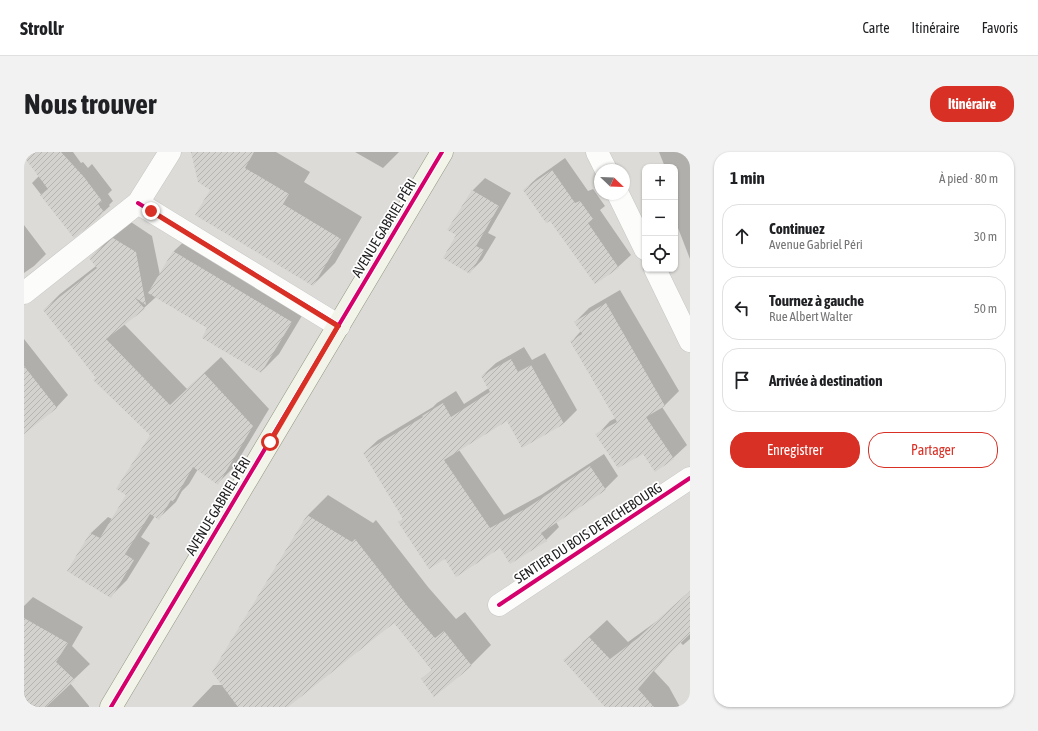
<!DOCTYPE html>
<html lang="fr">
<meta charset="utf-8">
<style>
:root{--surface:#fff;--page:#f2f2f2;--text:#202124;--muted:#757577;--line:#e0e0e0;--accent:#d93025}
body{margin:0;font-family:"Asap Condensed",sans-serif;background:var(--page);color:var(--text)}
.controls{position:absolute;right:12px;top:12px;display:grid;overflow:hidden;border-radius:8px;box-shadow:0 1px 3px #0004}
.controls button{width:36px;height:36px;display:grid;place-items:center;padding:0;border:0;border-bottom:1px solid var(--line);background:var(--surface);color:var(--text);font:20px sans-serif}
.compass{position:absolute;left:570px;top:12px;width:36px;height:36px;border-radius:50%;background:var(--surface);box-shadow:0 1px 3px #0004;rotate:113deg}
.stop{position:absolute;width:12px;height:12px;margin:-9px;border:3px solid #d93025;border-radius:50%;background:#fff}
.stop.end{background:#d93025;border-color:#fff;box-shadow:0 1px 4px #0008}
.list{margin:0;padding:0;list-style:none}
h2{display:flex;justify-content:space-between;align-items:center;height:52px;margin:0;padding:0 16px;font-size:17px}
h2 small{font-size:13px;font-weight:400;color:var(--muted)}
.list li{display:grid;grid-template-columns:26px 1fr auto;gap:12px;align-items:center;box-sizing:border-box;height:64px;margin:0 8px 8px;padding:0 8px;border:1px solid var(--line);border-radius:16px}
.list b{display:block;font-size:15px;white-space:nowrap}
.list p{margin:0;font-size:13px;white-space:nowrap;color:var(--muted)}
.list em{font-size:13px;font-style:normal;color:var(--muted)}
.actions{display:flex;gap:8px;padding:12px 16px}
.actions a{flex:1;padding:9px 0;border:1px solid var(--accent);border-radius:16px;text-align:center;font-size:14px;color:var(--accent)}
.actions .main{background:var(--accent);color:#fff}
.icon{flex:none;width:22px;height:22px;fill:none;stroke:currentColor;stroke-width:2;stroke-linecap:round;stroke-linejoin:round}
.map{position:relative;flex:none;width:666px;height:555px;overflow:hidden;border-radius:16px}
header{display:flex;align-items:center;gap:24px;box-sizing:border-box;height:56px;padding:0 20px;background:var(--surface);border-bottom:1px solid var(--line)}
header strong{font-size:19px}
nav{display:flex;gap:22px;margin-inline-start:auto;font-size:14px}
.intro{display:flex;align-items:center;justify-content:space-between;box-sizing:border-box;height:96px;padding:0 24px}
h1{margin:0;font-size:28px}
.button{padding:10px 18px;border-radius:16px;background:var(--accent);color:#fff;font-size:14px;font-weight:700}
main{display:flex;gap:24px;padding:0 24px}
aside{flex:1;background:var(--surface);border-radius:16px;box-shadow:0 1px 3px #0004}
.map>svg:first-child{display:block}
</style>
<header>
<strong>Strollr</strong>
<nav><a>Carte</a><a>Itinéraire</a><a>Favoris</a></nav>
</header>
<div class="intro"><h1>Nous trouver</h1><a class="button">Itinéraire</a></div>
<main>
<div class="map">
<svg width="666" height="555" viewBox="0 0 666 555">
<defs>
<pattern id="building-hatch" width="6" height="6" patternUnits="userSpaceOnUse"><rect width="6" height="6" fill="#d4d2ce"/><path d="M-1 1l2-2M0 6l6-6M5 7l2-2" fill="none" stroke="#b6b4b0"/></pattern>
</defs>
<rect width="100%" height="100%" fill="#edece7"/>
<!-- residential -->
<path fill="#dcdbd8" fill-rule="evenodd" d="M0,0h666v555h-666zM621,15h30v102h-30zM576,18h24v24h-24z"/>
<!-- shadow -->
<path fill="#0003" d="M0,0h49l8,11 2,-1 5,6 4,-4 20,26 -4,4 5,7 -4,4 1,1 -11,10 -25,21 -42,-54 7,-7 -15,-20z
M174,0h78l34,20 -6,10 58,35 -27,46 -22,22 -102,-96z
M331,0h44l-16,16z
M635,0h31v107l-12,-31 -3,1v-62h-10z
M541,6l23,33 5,-2 12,17 -5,4 31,45 -13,12 -68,-47 -26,-30 13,-12z
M461,26l26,15 -23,40 8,4 -14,23 -13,13 -12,-38 -8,-6 24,-39z
M107,70l21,14 8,39 14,-24 18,-17 117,70 -30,50 -18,18 -53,-44 -52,-31 -12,11 -20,16 63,65 34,-32 48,52 -35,58 -16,16 -20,-14 -9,15 -7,7 -6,11 -17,16 -4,-2 -14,21 9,6 -23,37 -17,17 -42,-26 23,-38 17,-16 4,2 16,-24 23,-60 -54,-57 -53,-68 16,-16 36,-28 -6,-8 17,-17z
M0,73l22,29 -12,12 -10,7z
M596,138l59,101 -14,14 -3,2 25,38 -14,13 -29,-5 -47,-18 13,-14 6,-3 -45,-76 10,-11 -6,-9 14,-14z
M0,187l44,56 -12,13 -32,24z
M500,195l8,13 13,-7 32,57 -13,13 -42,24 -15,-27 -48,30 45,65 37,-20 63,-41 14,22 -13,13 -49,33 3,5 -13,13 -46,6 -55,11 -45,-35 4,-4 -40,-65 14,-13 55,-33 4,-4 19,-12 8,13 25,-16 -7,-12 14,-13z
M304,343l45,28 3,-3 52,67 28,32 9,-7 26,33 -20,20 -37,30 -12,-16 10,-9 -38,-48 -108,85h-94l21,-22h10l-10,-13 95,-157z
M666,439v48l-7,6 -3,-3 -26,29 15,16 11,20h-74l-24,-64 25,-23 21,22 29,-21z
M9,445l50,30 -11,19 18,18 -20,19 19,23v1h-65v-101z"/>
<!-- building -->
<path fill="url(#building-hatch)" d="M0,0h37l23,25 18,24 -4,3 6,8 -5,3 1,2 -26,21 -34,-43 8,-6 -24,-32z
M167,0h63l-9,16 44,26 -6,10 58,35 -28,47 -118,-71 15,-25 -12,-8z
M528,18l23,33 5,-2 13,18 -5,4 31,45 -24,16 -45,-63 -4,2 -23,-33z
M448,38l27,16 -23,40 8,4 -14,24 -27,-16 13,-23 -9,-5z
M89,86l23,14 10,53 -12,-8 11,12 -39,30 64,66 34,-32 49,53 -35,59 -25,-18 -20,35 -2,-2 -12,20 -9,-6 -25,40 9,6 -23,38 -44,-27 23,-38 10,5 26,-43 -10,-6 34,-54 -57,-55 3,-2 -53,-68 54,-42 -8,-10z
M149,99l119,71 -31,51 -59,-35 5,-10 -59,-35z
M582,151l59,103 -19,11 28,42 -19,13 -12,-18 -25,14 -23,-34 22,-12 -47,-81 12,-7 -8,-12z
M487,207l7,13 13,-7 33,59 -42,24 -15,-27 -63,39 46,68 37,-20 63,-42 16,24 -65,43 6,8 -37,23 -10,-16 -44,29 -11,-18 -16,10 -31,-47 5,-3 -40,-66 60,-36 -1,-1 21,-13 8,14 39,-25 -9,-16z
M0,214l33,42 -33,26z
M283,363l45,27 3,-3 53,68 27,31 9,-7 28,35 -38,31 -13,-18 11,-9 -38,-47 -106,84h-50l-26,-35z
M666,439v43l-29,28 -23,27 16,18h-49l-42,-47 26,-23 21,22 28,-21z
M0,466l44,25 -12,19 19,18 -29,27h-22z"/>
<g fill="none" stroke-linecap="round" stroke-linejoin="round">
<!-- street casing -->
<g stroke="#c5c5c3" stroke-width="23">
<path id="street" d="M573,0l9,18
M594,42l27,55
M114,51l201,123
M631,117l35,72
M0,141l114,-90 32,-51
M475,453l191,-127"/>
</g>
<!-- secondary casing -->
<g stroke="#93977f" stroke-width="23">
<path id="secondary" d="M87,555l331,-555"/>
</g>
<!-- street -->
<use href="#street" stroke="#fcfcfb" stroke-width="22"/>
<!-- secondary -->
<use href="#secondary" stroke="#f2f4ea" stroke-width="22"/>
<!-- cycleway casing -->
<g stroke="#fff" stroke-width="6">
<path id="cycleway" d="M114,51l201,123
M475,453l191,-127
M87,555l331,-555"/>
</g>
<!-- cycleway -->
<use href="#cycleway" stroke="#d6006c" stroke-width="4"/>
</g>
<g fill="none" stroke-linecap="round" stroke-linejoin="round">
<!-- route -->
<path stroke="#d93025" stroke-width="5" d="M127,59l187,115 -68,116"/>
</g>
<g text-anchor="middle" stroke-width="3.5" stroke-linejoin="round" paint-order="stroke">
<!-- street labels -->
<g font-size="14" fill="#1e1e1e" stroke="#fff">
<text transform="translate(360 76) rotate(-59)" y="5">AVENUE GABRIEL PÉRI</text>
<text transform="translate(194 354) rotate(-59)" y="5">AVENUE GABRIEL PÉRI</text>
<text transform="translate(564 381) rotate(-33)" y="5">SENTIER DU BOIS DE RICHEBOURG</text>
</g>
</g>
</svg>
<div class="controls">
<button>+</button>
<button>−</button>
<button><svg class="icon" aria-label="locate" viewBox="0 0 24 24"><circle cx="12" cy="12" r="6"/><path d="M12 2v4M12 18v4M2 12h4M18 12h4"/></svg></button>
</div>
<svg class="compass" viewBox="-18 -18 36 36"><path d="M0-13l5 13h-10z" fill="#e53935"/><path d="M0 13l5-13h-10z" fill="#757577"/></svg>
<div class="stop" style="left:246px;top:290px"></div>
<div class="stop end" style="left:127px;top:59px"></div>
</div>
<aside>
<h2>1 min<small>À pied · 80 m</small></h2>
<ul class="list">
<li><svg class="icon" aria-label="ahead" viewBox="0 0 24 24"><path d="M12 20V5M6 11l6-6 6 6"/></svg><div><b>Continuez</b><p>Avenue Gabriel Péri</p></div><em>30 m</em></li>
<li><svg class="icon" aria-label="left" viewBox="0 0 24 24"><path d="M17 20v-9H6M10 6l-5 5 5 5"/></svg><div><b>Tournez à gauche</b><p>Rue Albert Walter</p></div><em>50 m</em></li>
<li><svg class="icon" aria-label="arrive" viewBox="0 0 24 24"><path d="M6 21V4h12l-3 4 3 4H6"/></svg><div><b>Arrivée à destination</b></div></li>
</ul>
<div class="actions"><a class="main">Enregistrer</a><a>Partager</a></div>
</aside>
</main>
